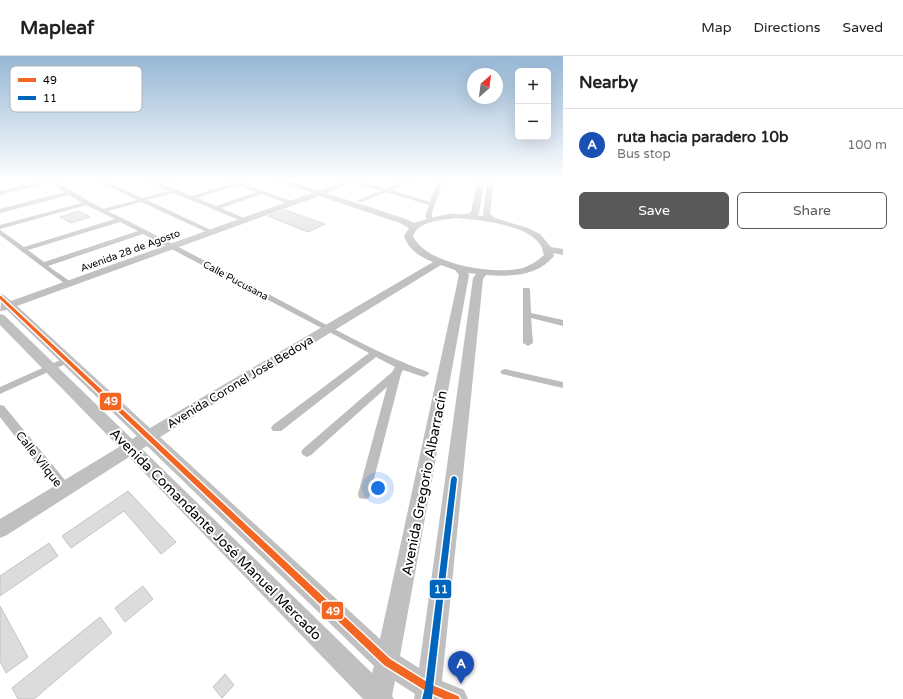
<!DOCTYPE html>
<meta charset="utf-8">
<style>
:root{--surface:#fff;--page:#f2f2f2;--text:#222;--muted:#767676;--line:#e0e0e0;--accent:#595959}
body{margin:0;font-family:"Varela Round",sans-serif;background:var(--page);color:var(--text)}
.controls{position:absolute;right:12px;top:12px;display:grid;overflow:hidden;border-radius:6px;box-shadow:0 4px 16px #0002}
.controls button{width:36px;height:36px;display:grid;place-items:center;padding:0;border:0;border-bottom:1px solid var(--line);background:var(--surface);color:var(--text);font:20px sans-serif}
.compass{position:absolute;left:467px;top:12px;width:36px;height:36px;border-radius:50%;background:var(--surface);box-shadow:0 4px 16px #0002;rotate:28deg}
.you{position:absolute;left:378px;top:432px;width:14px;height:14px;margin:-10px;border:3px solid #fff;border-radius:50%;background:#1a73e8;box-shadow:0 0 0 6px #1a73e833}
.badge{display:grid;place-items:center;width:26px;height:26px;border-radius:50%;background:var(--accent);color:#fff;font-size:13px;font-weight:700}
.pin{position:absolute;translate:-50% -33px;filter:drop-shadow(0 1px 2px #0008)}
.pin::after{content:'';position:absolute;top:21px;width:14px;height:12px;background:inherit;clip-path:polygon(0 0,100% 0,50% 100%)}
.list{margin:0;padding:0;list-style:none}
h2{display:flex;justify-content:space-between;align-items:center;height:52px;margin:0;padding:0 16px;font-size:17px}
h2 small{font-size:13px;font-weight:400;color:var(--muted)}
.list li{display:grid;grid-template-columns:26px 1fr auto;gap:12px;align-items:center;box-sizing:border-box;height:72px;padding:0 16px;border-top:1px solid var(--line)}
.list b{display:block;font-size:15px;white-space:nowrap}
.list p{margin:0;font-size:13px;white-space:nowrap;color:var(--muted)}
.list em{font-size:13px;font-style:normal;color:var(--muted)}
.actions{display:flex;gap:8px;padding:12px 16px}
.actions a{flex:1;padding:9px 0;border:1px solid var(--accent);border-radius:6px;text-align:center;font-size:14px;color:var(--accent)}
.actions .main{background:var(--accent);color:#fff}
.map{position:relative;flex:none;width:563px;height:643px;overflow:hidden}
header{display:flex;align-items:center;gap:24px;box-sizing:border-box;height:56px;padding:0 20px;background:var(--surface);border-bottom:1px solid var(--line)}
header strong{font-size:19px}
nav{display:flex;gap:22px;margin-inline-start:auto;font-size:14px}
main{display:flex}
aside{flex:1;background:var(--surface)}
.map>svg:first-child{display:block}
</style>
<header>
<strong>Mapleaf</strong>
<nav><a>Map</a><a>Directions</a><a>Saved</a></nav>
</header>
<main>
<div class="map">
<svg width="563" height="643" viewBox="0 0 563 643">
<rect width="100%" height="100%" fill="#fff"/>
<!-- building -->
<path fill="#dcdcdc" stroke="#c4c4c4" d="M285,154l40,14 -17,8 -40,-16z
M79,155l11,6 -19,6 -11,-6z
M128,435l48,51 -15,12 -37,-43 -53,37 -9,-12z
M49,487l9,13 -58,40v-20z
M143,530l10,13 -28,23 -10,-14z
M0,550l28,51 -22,16 -6,-12z
M100,561l12,16 -78,66h-16l-6,-11z
M225,618l9,11 -12,13 -9,-11z"/>
<g fill="none" stroke-linecap="round" stroke-linejoin="round">
<!-- street -->
<path fill="#bdbdbd" fill-rule="evenodd" d="M95,123h6l41,19 27,-7 -25,-12h6l7,3 19,-3 -15,5 31,12 41,-13 -10,-4h7l64,23 1,1 -3,2 -30,-11 -41,14 25,11v2l-2,1 -70,-29 -27,7 66,31 1,1 -3,2 -70,-32 -33,9c62,31 122,63 183,95 44,23 89,49 137,66l1,2 -5,3 -21,-7 -2,4 -32,124 -5,1 -5,-1 -1,-4 29,-107 -76,68 -4,2 -4,-2 -2,-3 2,-3 89,-77 3,-5 -19,-10 -95,74h-8l-2,-3 2,-3 96,-72 -226,-119 -95,32 23,16v4h-3l-68,-51v-5l24,17 91,-28 -29,-14 -86,24v-4l82,-22 -13,-8 -69,18v-4l65,-17 -17,-10v-2h4l51,29 34,-9zM238,129l19,7 -41,14 -19,-8zM120,166l18,9 -94,31 -16,-12z
M332,123h9l10,3 -3,2z
M410,123h7l-26,11 39,12 8,-23h6l-12,33v9h-4l-3,-5 4,-11 -43,-13 -24,10h-4v-2l23,-9 -31,-10 3,-2 32,10z
M523,232h6l1,2 1,23 32,7v6l-32,-8 2,25 -5,3 -5,-3z
M67,301l3,1 2,2 -2,2 -70,32v-7z
M505,313l58,13v6l-61,-14 -2,-2 2,-2z
M0,349l4,1 65,79 1,4 -1,4 -5,1 -5,-1 -59,-76z"/>
<!-- secondary -->
<path fill="#c0c0c0" fill-rule="evenodd" d="M53,123h12l-65,16v-4z
M274,123h9l36,12 33,-12h9l-1,1 -34,13 80,26 8,4c11,-4 23,-7 35,-9 7,-1 16,2 22,-2l7,-33h7l-6,34 -2,2 6,1 4,-37h7l-4,35 5,4 33,10 12,6 11,13 12,2v6l-10,-2 1,3c-16,20 -44,21 -68,19l-3,4 -41,402 22,9 4,9h-54l1,-5 -20,-13 -3,15 2,3h-31l-234,-242 -122,78 -7,3v-19l119,-72 -119,-122v-11l4,1 128,124 5,-3 -130,-126 -7,1 1,-7 -1,-10 4,1 7,6 301,-108 -37,-13zM319,140l81,27 9,5 -5,8c5,14 16,21 29,26l-283,166 -133,-122zM456,162c23,2 73,6 85,28 2,3 2,7 3,9 -7,6 -13,10 -21,13 -28,7 -97,-3 -110,-32 5,-15 29,-16 43,-18zM441,209l14,5 4,5 -79,364 -220,-202zM468,217l8,1 -3,4 -54,390 -19,-12 69,-381zM147,390l227,220 -2,7 -230,-224z"/>
<!-- bus-1 casing -->
<g stroke="#fff" stroke-width="3">
<path id="bus-1" d="M0,240h1l389,363 42,26 26,11 2,3h-16l-18,-8 -42,-26 -384,-366z"/>
</g>
<!-- bus-2 casing -->
<g stroke="#fff" stroke-width="3">
<path id="bus-2" d="M454,420l2,1 1,2 -24,209 -1,11h-10l3,-11 26,-209 1,-2z"/>
</g>
<!-- bus-1 -->
<use href="#bus-1" fill="#f26522" fill-rule="evenodd"/>
<!-- bus-2 -->
<use href="#bus-2" fill="#0065bd" fill-rule="evenodd"/>
</g>
<!-- sky -->
<linearGradient id="sky" x2="0" y2="1"><stop stop-color="#96b7d6"/><stop offset="0.58" stop-color="#fff"/><stop offset="1" stop-color="#fff" stop-opacity="0"/></linearGradient>
<rect width="563" height="213" fill="url(#sky)"/>
<g text-anchor="middle" stroke-width="4" stroke-linejoin="round" paint-order="stroke">
<!-- far-street labels -->
<g font-size="10" fill="#000" stroke="#fff">
<text transform="translate(130 194) rotate(-20)" y="4">Avenida 28 de Agosto</text>
<text transform="translate(236 224) rotate(28)" y="4">Calle Pucusana</text>
</g>
<!-- street labels -->
<g font-size="12" fill="#000" stroke="#fff">
<text transform="translate(240 326) rotate(-31)" y="4">Avenida Coronel José Bedoya</text>
<text transform="translate(39 403) rotate(52)" y="4">Calle Vilque</text>
</g>
<!-- near-street labels -->
<g font-size="14" fill="#000" stroke="#fff">
<text transform="translate(424 427) rotate(-79)" y="5">Avenida Gregorio Albarracín</text>
<text transform="translate(216 478) rotate(45)" y="5">Avenida Comandante José Manuel Mercado</text>
</g>
</g>
<!-- legend -->
<rect x="10" y="10" width="132" height="46" rx="6" fill="#fff" stroke="#b2b2b2" stroke-width="1"/>
<rect x="18" y="22" width="18" height="4" fill="#f26522"/>
<rect x="18" y="40" width="18" height="4" fill="#0065bd"/>
<g font-size="11" fill="#000">
<text x="43" y="28">49</text>
<text x="43" y="46">11</text>
</g>
<g stroke="#fff" stroke-width="1.5">
<rect x="99" y="336" width="23" height="19" rx="4" fill="#f26522"/>
<rect x="429" y="523" width="23" height="20" rx="4" fill="#0065bd"/>
<rect x="321" y="545" width="23" height="19" rx="4" fill="#f26522"/>
</g>
<g font-size="11" text-anchor="middle" font-weight="bold" fill="#fff">
<text x="111" y="349">49</text>
<text x="441" y="537">11</text>
<text x="333" y="559">49</text>
</g>
</svg>
<div class="controls">
<button>+</button>
<button>−</button>
</div>
<svg class="compass" viewBox="-18 -18 36 36"><path d="M0-13l5 13h-10z" fill="#e53935"/><path d="M0 13l5-13h-10z" fill="#767676"/></svg>
<div class="you"></div>
<div class="pin badge" style="left:461px;top:628px;background:#1a4fb4">A</div>
</div>
<aside>
<h2>Nearby<small></small></h2>
<ul class="list">
<li><span class="badge" style="background:#1a4fb4">A</span><div><b>ruta hacia paradero 10b</b><p>Bus stop</p></div><em>100 m</em></li>
</ul>
<div class="actions"><a class="main">Save</a><a>Share</a></div>
</aside>
</main>
